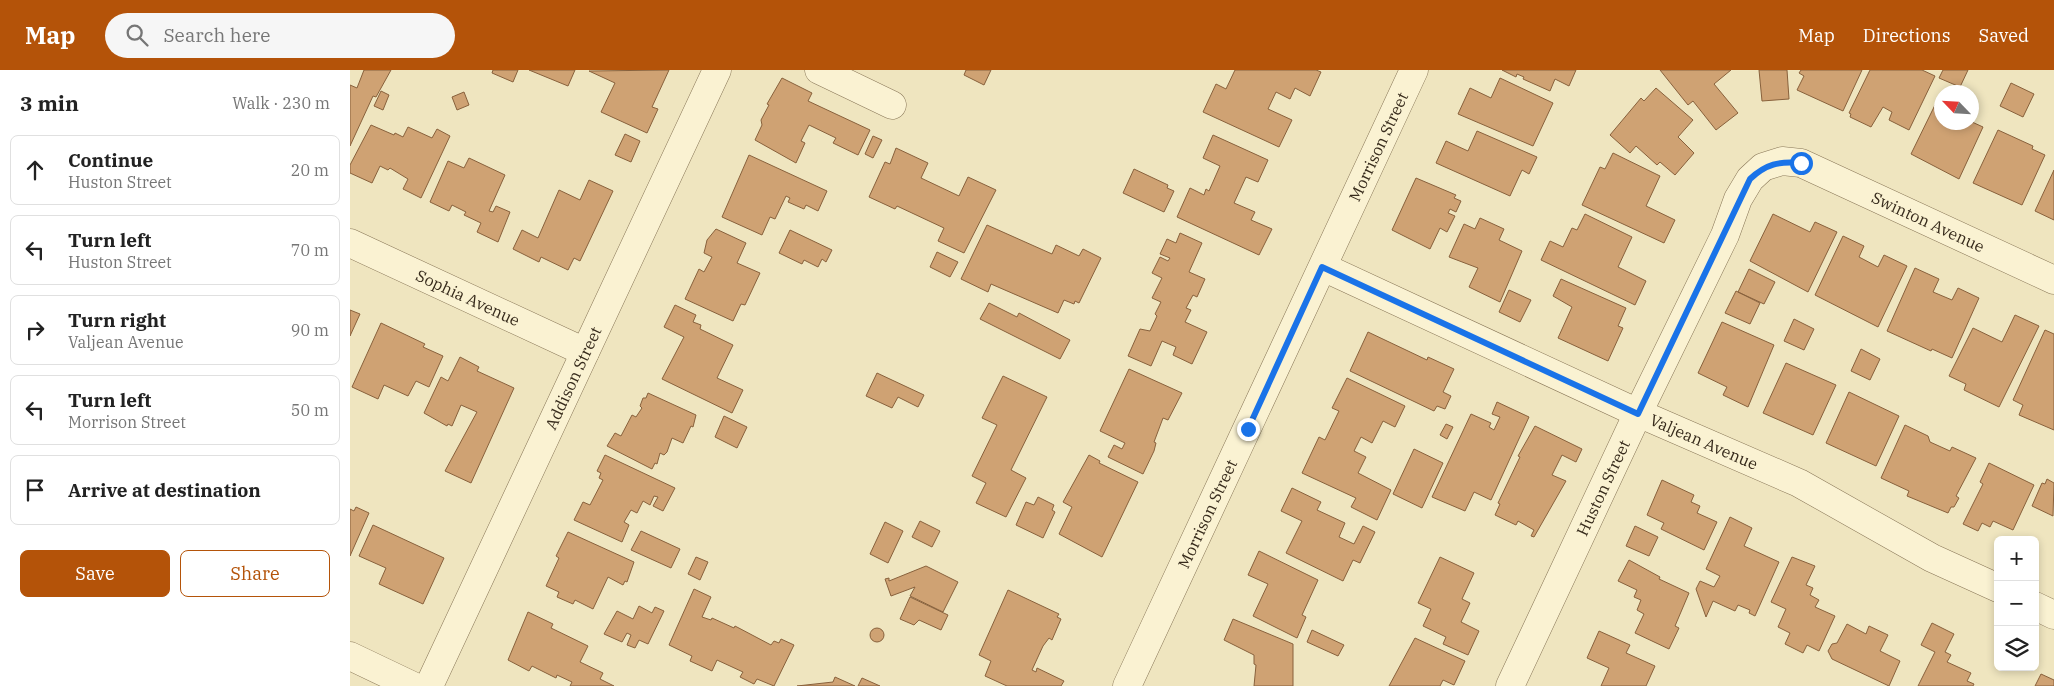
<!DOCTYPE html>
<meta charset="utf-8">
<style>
:root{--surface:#fff;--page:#f6f6f6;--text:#222;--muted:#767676;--line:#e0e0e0;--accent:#b45309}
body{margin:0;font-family:"IBM Plex Serif",serif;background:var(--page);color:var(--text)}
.controls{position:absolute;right:15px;bottom:15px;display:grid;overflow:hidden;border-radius:8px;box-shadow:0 2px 8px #0003}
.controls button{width:45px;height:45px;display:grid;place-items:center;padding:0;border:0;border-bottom:1px solid var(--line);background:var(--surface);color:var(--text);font:25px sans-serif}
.compass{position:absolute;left:1584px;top:15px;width:45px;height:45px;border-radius:50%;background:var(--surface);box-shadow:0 2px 8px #0003;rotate:295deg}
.stop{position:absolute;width:15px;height:15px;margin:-11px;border:4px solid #1a73e8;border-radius:50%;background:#fff}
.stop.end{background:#1a73e8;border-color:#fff;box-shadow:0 1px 5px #0008}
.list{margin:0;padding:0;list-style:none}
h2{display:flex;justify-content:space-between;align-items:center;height:65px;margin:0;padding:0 20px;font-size:21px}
h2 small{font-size:16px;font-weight:400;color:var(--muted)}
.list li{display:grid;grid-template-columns:32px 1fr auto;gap:15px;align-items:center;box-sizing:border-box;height:70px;margin:0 10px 10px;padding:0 10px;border:1px solid var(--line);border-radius:8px}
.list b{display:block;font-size:19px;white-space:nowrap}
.list p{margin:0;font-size:16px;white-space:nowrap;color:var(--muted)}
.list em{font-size:16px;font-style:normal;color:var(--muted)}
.actions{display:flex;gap:10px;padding:15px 20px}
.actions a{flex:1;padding:11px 0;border:1px solid var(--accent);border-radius:8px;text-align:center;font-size:18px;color:var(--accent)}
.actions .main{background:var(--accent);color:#fff}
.icon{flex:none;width:28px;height:28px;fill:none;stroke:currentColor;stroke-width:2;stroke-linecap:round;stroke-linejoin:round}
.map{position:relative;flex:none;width:1704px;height:616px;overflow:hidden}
header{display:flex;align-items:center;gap:30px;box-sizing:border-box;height:70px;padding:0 25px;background:var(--accent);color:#fff}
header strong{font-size:24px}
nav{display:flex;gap:28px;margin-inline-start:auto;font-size:18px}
.search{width:350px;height:45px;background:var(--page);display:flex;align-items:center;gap:12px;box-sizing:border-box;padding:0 18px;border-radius:28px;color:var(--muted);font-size:19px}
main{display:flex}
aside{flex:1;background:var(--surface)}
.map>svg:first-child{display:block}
</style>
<header>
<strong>Map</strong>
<div class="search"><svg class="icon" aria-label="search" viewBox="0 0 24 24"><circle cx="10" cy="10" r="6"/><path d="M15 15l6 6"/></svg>Search here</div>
<nav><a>Map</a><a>Directions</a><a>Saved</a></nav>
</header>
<main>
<aside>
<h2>3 min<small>Walk · 230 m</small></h2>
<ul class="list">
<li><svg class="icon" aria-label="ahead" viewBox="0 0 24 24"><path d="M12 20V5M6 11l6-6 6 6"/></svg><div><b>Continue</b><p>Huston Street</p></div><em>20 m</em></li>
<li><svg class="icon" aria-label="left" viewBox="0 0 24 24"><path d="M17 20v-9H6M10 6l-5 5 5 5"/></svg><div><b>Turn left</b><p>Huston Street</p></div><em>70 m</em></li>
<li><svg class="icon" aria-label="right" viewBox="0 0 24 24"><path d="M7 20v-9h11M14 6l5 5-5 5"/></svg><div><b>Turn right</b><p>Valjean Avenue</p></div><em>90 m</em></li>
<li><svg class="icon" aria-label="left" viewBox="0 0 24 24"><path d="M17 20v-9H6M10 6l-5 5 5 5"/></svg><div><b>Turn left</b><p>Morrison Street</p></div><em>50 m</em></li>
<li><svg class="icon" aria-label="arrive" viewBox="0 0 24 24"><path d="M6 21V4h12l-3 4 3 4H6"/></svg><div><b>Arrive at destination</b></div></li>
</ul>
<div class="actions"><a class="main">Save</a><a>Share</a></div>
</aside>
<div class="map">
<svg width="1704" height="616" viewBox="0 0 1704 616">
<rect width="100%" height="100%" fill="#efe5bf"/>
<!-- building -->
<path fill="#cfa273" stroke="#88613c" d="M14,0h27l-15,27 -3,-1 -23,50v-61l7,3z
M143,0h25l-5,12 -21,-9z
M179,0h46l-7,16z
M319,0l-17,37 6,2 -11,24 -46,-21 14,-29 -26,-12z
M616,0h25l-7,15 -20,-10z
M885,0h81l5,2 -11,24 -15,-8 -5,11 -14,-7 -8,17 24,11 -13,27 -76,-35 13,-28 10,5z
M1152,0h74l-7,16 -14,-7 -5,12 -27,-12 1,-2 -7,-3 -1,3z
M1310,0h71l-17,14 24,29 -22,17 -23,-29 -5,4z
M1409,0h28l2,29 -27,2z
M1451,0h61l-19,41 -46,-21 7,-14 -5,-3z
M1520,0h52l13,6 -26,54 -20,-10 3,-8 -9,-5 -12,20 -21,-10 1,-3 -2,-1z
M1593,0h25l-8,17 -21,-9z
M432,8l30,15 -4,8 62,29 -12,25 -25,-12 3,-5 -27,-13 -8,16 4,2 -9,20 -41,-23 7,-15 -1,-5 8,-15 -2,-1z
M1150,8l53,25 -20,43 -75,-32 12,-26 21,10z
M1661,13l23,11 -11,23 -23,-11z
M1306,18l37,32 -15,17 16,16 -19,22 -15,-13 -3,3 -21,-19 -6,7 -20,-18 31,-37 3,3z
M31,21l8,4 -6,15 -9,-4z
M114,22l5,13 -12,5 -5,-13z
M1585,35l7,3v14h30l11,5 -24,52 -48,-25z
M21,55l23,10 1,-2 8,4 5,-10 24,11 5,-9 13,7 -29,62 -18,-9 5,-10 -18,-11 -2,2 -8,-4 -8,17 -22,-10v-8z
M1648,60l35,16 -1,3 13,6 -23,50 -49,-22z
M1127,61l60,26 -8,17 -7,-4 -12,26 -74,-33 10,-22 22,10z
M275,64l15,7 -9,21 -16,-7z
M863,65l55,25 -10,22 -12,-5 -12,26 21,9 -4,8 21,9 -13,26 -82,-38 13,-29 14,7 2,-6 3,2 11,-25 -17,-8z
M523,66l9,4 -9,18 -8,-4z
M546,78l32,15 -7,15 38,18 9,-19 28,13 -32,63 -26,-12 6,-13 -47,-22 -2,3 -26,-12 16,-35 5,2z
M1263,83l47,23 -14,30 29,14 -11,23 -82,-38 18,-38 5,2z
M399,85l78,36 -9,20 -12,-6 -2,4 -16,-7 2,-4 -4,-2 -11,23 -5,-2 -8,18 -40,-18z
M119,88l36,17 -16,36 4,1 3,-6 14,6 -12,30 -21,-10 4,-9 -17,-8 2,-3 -14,-7 -3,6 -19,-9 18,-41 16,7z
M784,99l34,16 -1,3 7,3 -10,21 -41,-19z
M1704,100v50l-19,-9z
M1066,108l40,17 -2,3 7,3 -5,11 -6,-3 -2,4 7,3 -8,16 -7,-4 -10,21 -38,-19z
M239,110l24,11 -33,70 -6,-3 -6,12 -27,-13 -2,5 -26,-13 9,-19 16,8 21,-48 21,10z
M1235,144l47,23 -14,30 28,14 -11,24 -94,-45 9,-19 13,6 9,-19 5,2z
M1423,144l37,18 5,-10 22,10 -29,60 -58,-31z
M1130,148l24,11 -5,11 23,11 -22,51 -31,-15 9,-19 -29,-11 15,-33 11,5z
M637,155l65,29 4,-9 23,11 4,-7 18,9 -22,45 -4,-2 -1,3 -10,-4 -6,13 -67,-29 -3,8 -27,-13z
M366,159l30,14 -9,20 23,10 -15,32 -4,-1 -8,17 -48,-22 14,-30 5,3 8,-15 -8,-4 3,-13z
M440,160l42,20 -6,12 -4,-3 -4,8 -14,-7 -2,4 -23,-11z
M830,163l22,10 -13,29 16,7 -8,18 -4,-2 -7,13 5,2 -6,12 22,10 -15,32 -19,-9 3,-8 -14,-6 -11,25 -23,-10 12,-27 10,2 7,-15 -2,-2 6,-12 -9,-4 10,-20 -10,-5 8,-16 8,4 2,-3 -10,-4 7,-15 9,4z
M1493,166l21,10 -5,11 19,10 6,-12 23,11 -29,61 -63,-32z
M587,182l21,10 -8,15 -20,-10z
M1565,198l24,11 -6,13 19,8 6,-12 21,10 -27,60 -20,-9 -1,2 -44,-20z
M1399,199l26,13 -11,22 -26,-12z
M1211,209l65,29 -8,18 5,2 -15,33 -50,-23 14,-31 -19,-11z
M1159,220l22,10 -11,22 -21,-10z
M1386,221l24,12 -10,21 -25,-11z
M639,233l28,14 2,-4 51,27 -10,19 -80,-40z
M325,235l21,10 -3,7 8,3 -1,4 33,16 -16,33 26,12 -11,23 -70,-34 22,-42 -20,-10z
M0,240l10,4 -10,22z
M1665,245l24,11 -40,81 -35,-17 2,-6 -17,-8 24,-48 29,14z
M1444,249l20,10 -10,21 -20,-9z
M1372,252l52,23 -26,62 -25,-12 4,-8 -29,-14z
M31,253l44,21 -2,3 20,9 -14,31 -13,-6 -8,15 -24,-11 -6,14 -26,-12z
M1695,260l9,4v96l-35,-15 4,-10 -10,-5z
M1018,262l59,28 1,-3 26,12 -11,23 8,4 -6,13 -8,-3 -3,5 -84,-40z
M1511,279l19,10 -10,21 -19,-9z
M110,287l19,10 -2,4 37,17 -43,95 -26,-12 32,-59 -16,-7 -9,21 -4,-2 -1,2 -23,-13 17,-36 7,4z
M1436,293l50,22 -23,50 -50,-22z
M779,299l53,24 -14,27 -5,-2 -9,24 2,1 -2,8 -11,23 -35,-17 6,-12 8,4 3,-6 -25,-12z
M527,303l47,22 -6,12 -20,-10 -6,11 -26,-12z
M653,306l44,21 -36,73 15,8 -20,39 -30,-14 10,-20 -14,-7 25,-51 -15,-7z
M997,308l58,28 -10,21 -12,-6 -11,22 -11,-6 -7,14 12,6 -8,16 33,17 -14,30 -26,-13 5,-9 -54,-25 17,-36 6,3 14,-29 -7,-3z
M1499,322l50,24 -23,50 -50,-23z
M298,323l48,22 -3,12 -2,-1 -8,17 -11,-5 -5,14 -3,3 -4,-2 -3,11 -2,-1 -3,6 -45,-23 8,-13 6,3 11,-21 4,2 6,-9 -2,-2 3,-8h3z
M1147,332l32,15 -38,83 -17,-8 -9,19 -33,-14 39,-83 20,9 -2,4 5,3 6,-13 -8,-3z
M374,346l23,11 -10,21 -22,-11z
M1096,354l7,3 -6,12 -7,-4z
M1555,355l23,11 2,6 20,9 2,-4 24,11 -20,38 3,2 -5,9h-3l-3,6 -41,-17 2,-5 -28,-13z
M1185,356l47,23 -6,13 -14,-7 -10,20 14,6 -32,56 -3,-1 3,-6 -16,-9 -2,4 -21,-10 5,-11 -2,-1 22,-46 -2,-1z
M1064,379l29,14 -21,45 -29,-14z
M255,385l70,33 -12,23 -10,-5 5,-9 -4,-1 -4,9 -7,-4 -6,12 -6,-3 -7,12 5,3 -7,17 -48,-22 9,-18 7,3 13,-25 -4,-2 2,-5 -4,-2z
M739,385l11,6 -1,2 39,19 -36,75 -43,-23 13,-27 -9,-5z
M1639,393l45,22 -21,45 -20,-9 -3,6 -8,-4 -4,8 -15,-7 20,-40 -3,-2z
M1697,409l7,4 -1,33 -21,-10 10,-23 3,1z
M1312,410l32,15 -3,7 9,4 -3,7 20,9 -13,28 -43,-21 3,-6 -17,-8z
M942,418l29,14 -4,8 28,13 -6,14 15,7 9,-18 12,6 -15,31 -7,-3 -10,21 -57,-28 16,-32 -21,-10z
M688,427l16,8 -2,5 3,2 -12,26 -27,-13 10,-23 8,3z
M6,437l13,6 -19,43v-47l4,2z
M1380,447l22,11 -8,18 35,16 -24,54 -6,-3 1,-3 -12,-5 -3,6 -22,-10 -7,16 -10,-28 4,-8 14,6 6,-11 -14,-7z
M570,451l20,10 -8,16 -20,-10z
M535,452l18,9 -15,32 -18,-9z
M23,455l71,33 -21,46 -44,-20 7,-16 -27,-12z
M1285,456l23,11 -9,19 -23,-10z
M291,461l39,18 -9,19 -40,-18z
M218,462l66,30 -7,20 -2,-1 -2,4 -15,-8 -15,32 -18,-9 -2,4 -16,-7 2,-5 -13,-6 13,-28 -3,-2z
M909,481l59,29 -16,35 4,2 -9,21 -44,-22 15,-32 -20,-9z
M346,487l12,5 -8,18 -12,-6z
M1090,487l34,16 -12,26 8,4 -9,19 18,9 -11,24 -25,-11 3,-7 -23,-11 8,-17 -13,-6z
M1442,487l23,9 -9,19 7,3 -3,7 9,5 -4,7 20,9 -16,35 -12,-6 -4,8 -18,-9 5,-11 -12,-6 8,-18 -15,-7z
M1279,490l31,17 -1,2 30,14 -14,33 4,2 -10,21 -34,-16 9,-19 -7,-4 4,-10 -7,-3 3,-7 -19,-9z
M576,496l32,16 -15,30 -33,-16 5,-9 -24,9 -6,-17 4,-1v3z
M344,519l17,8 -9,20 9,3 1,-2 22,10 1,-2 36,19 3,-4 5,2 2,-4 13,6 -20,41 -17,-7 -3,5 -14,-7 3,-5 -26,-12 -5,11 -22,-10 2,-5 -23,-11z
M658,520l51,24 -2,3 4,2 -9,21 -3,-2 -6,8 -11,24 4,2 1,-4 27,13 -3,5h-54l-22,-10 6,-15 -12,-6z
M560,527l38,18 -7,15 -22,-10 -5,5 -14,-6z
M289,536l13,7 3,-6 9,4 -16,33 -9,-4 -4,8 -8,-3 4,-10 -4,-2 -5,9 -18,-8 13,-23 16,8z
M178,542l25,12 -2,4 37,18 -8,16 23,11 -3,6 14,7h-44l2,-4 -15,-7 -1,3 -24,-12 -3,5 -21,-11z
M883,549l60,25v42h-39l2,-21 -2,-1v-9l-30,-15z
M1582,553l22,11 -9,18 6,3 -4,7 24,11 -4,8 7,3 -1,2h-55l17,-34 -14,-7z
M1497,554l19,10 3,-8 19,9 -8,16 20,10 -11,25 -57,-27 -4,-8 4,-7 5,-1z
M520 565a7 7 0 1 1 14 0a7 7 0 1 1-14 0Z
M962,560l32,15 -6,11 -31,-14z
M1249,561l31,14 -4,8 29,13 -9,20h-45l8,-18 -22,-10z
M1065,568l50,23 -11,24 -11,-5 -3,6h-51z
M1691,604l13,6v6h-19z
M485,607l20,9h-58l36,-4z
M512,608l18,8h-22z"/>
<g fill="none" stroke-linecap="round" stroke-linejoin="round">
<!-- minor casing -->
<g stroke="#887657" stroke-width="29">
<g id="minor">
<path d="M469,0l73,35"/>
<path id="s1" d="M0,173l235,109"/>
<path id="s2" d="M973,197l315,146 161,70 133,75 66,30"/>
<path d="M1685,536l19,9"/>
<path d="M0,586l63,30"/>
<path id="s3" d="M79,616l288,-616"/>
<path id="s4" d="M777,616l287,-616"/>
<path id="s5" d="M1160,616l128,-273 87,-178 13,-36 12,-20 13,-12 19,-6 19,2 253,117"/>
</g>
</g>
<!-- minor -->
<use href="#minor" stroke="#faf2d2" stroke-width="28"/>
</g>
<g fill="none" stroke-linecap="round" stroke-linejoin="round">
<!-- route -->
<path stroke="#1a73e8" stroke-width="6" d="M898,359l74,-162 316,147 112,-235c16,-15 29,-18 51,-16"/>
</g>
<g text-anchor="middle" stroke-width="4.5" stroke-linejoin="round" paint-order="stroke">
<!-- street labels -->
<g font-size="16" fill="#372b1c" stroke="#f6efce">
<text dy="6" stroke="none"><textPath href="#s4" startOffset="595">Morrison Street</textPath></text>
<text dy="6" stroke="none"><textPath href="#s5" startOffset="758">Swinton Avenue</textPath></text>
<text dy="6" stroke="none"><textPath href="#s1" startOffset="130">Sophia Avenue</textPath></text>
<text dy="6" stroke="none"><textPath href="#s3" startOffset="340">Addison Street</textPath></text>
<text dy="6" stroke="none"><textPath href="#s2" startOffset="419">Valjean Avenue</textPath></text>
<text dy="6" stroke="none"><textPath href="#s5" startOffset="219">Huston Street</textPath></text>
<text dy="6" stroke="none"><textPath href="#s4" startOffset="190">Morrison Street</textPath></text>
</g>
</g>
</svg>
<div class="controls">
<button>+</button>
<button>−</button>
<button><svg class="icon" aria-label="layers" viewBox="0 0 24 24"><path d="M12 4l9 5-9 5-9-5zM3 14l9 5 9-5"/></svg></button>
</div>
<svg class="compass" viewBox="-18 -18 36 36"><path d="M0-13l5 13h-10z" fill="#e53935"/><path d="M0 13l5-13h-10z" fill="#767676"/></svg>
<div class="stop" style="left:1451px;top:93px"></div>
<div class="stop end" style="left:898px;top:359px"></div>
</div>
</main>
